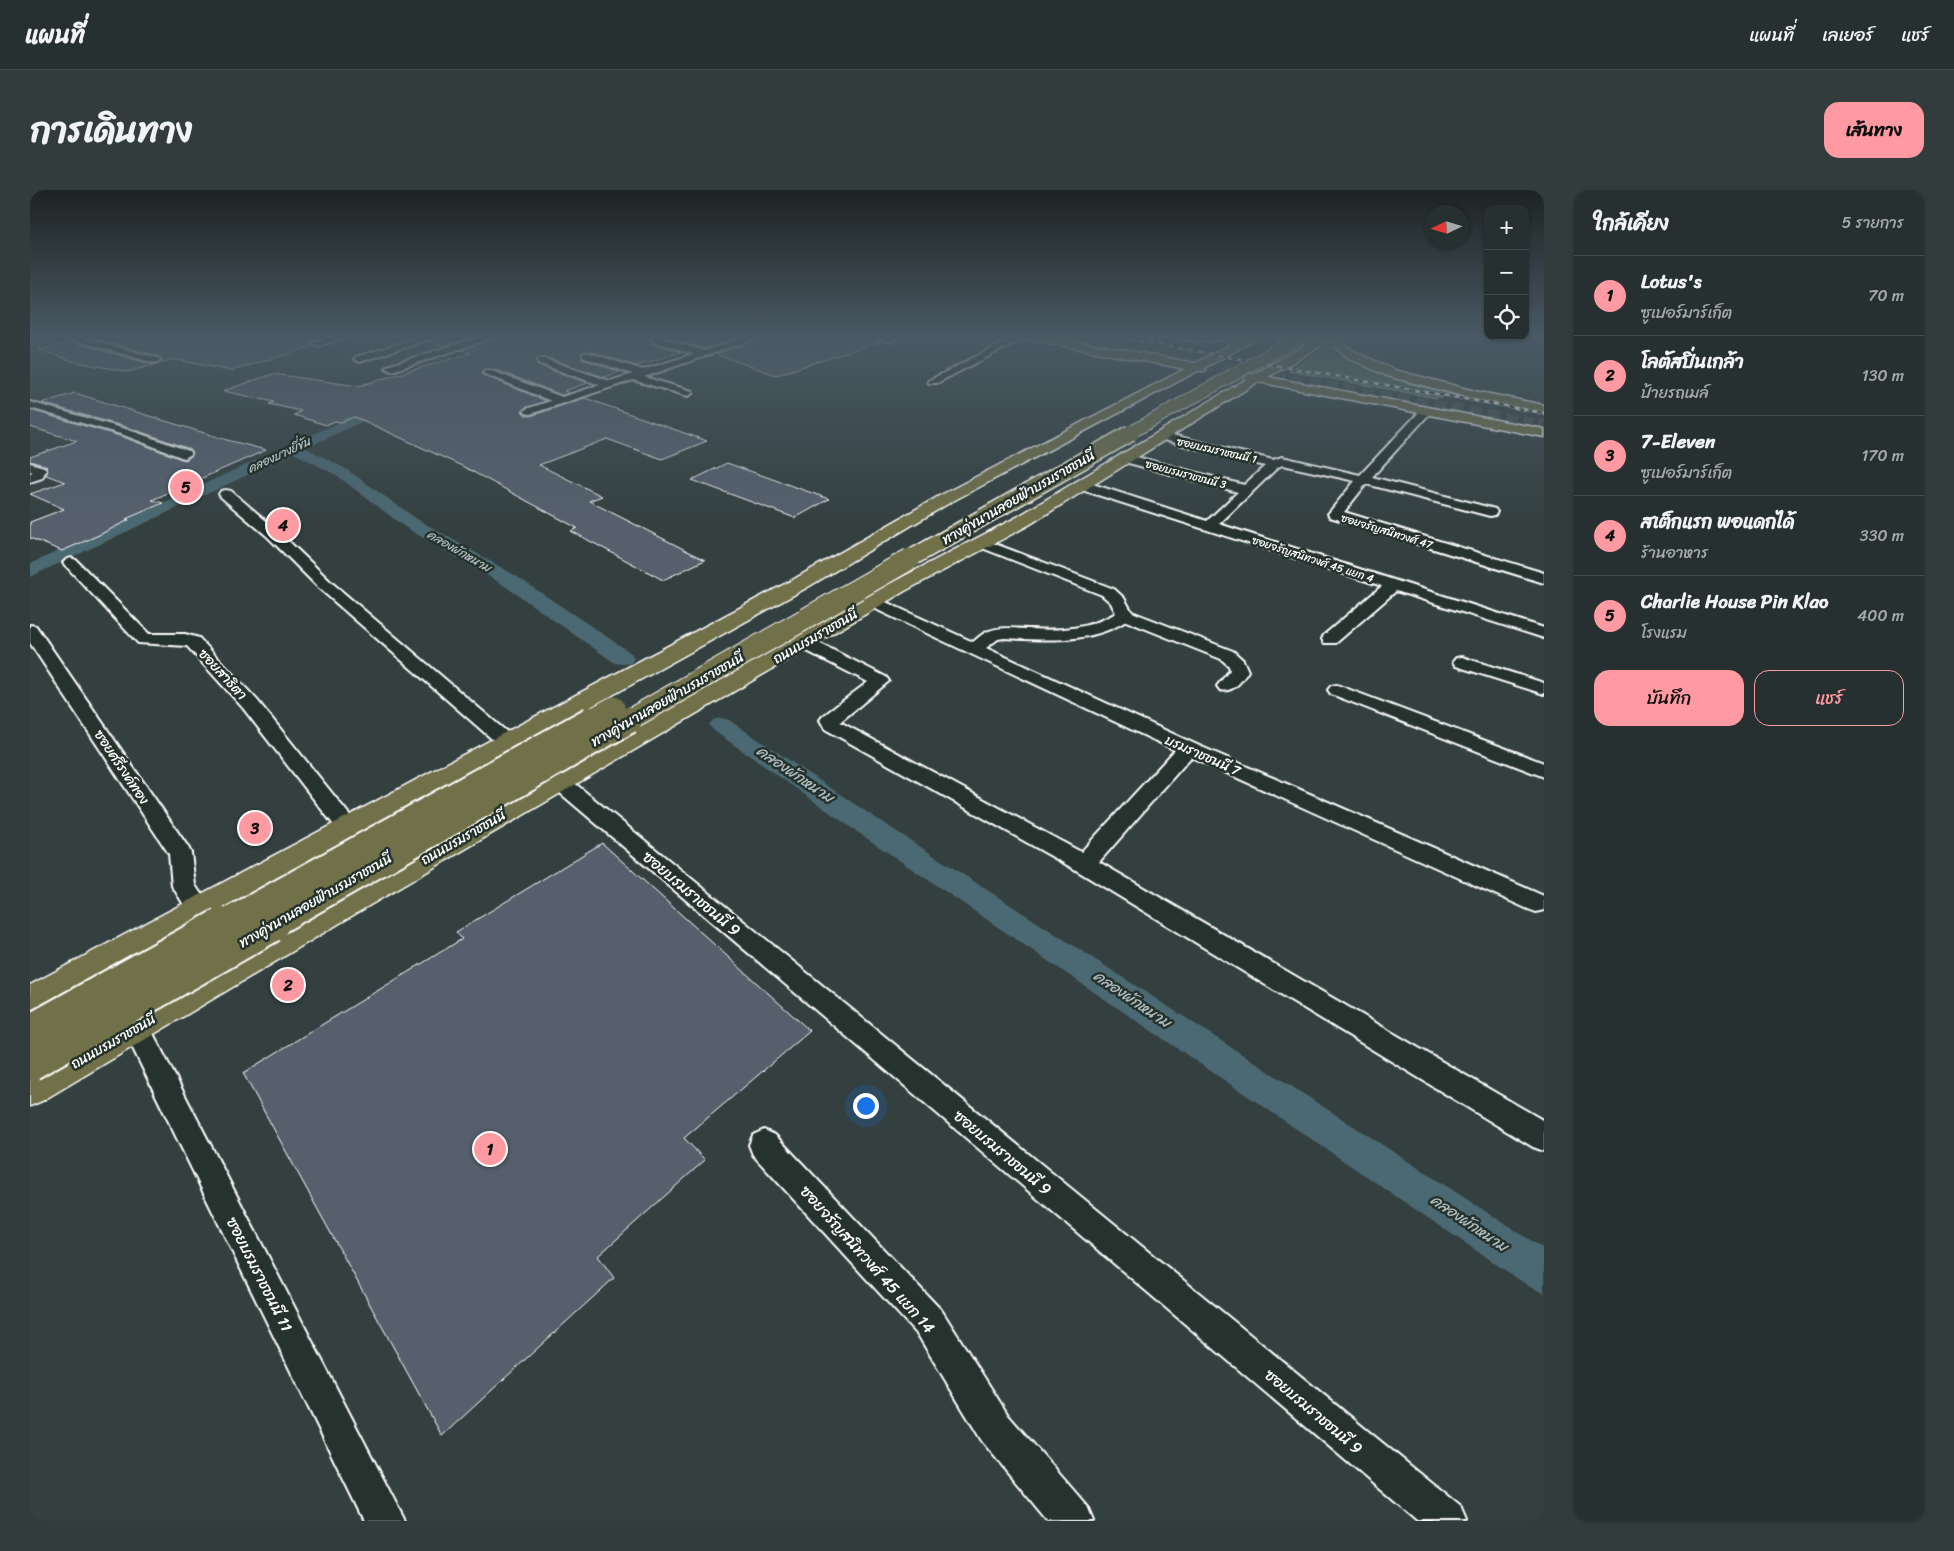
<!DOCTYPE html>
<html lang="th">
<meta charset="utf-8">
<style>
:root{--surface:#273030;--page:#333c3c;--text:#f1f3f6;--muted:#a4a9ab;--line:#434b4c;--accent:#ff9aa2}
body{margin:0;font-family:Sriracha,"Playpen Sans Thai",sans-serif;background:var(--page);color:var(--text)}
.controls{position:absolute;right:15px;top:15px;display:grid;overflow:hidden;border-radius:10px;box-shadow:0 1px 4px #0004}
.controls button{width:45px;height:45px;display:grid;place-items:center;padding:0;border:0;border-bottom:1px solid var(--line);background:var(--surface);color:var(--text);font:25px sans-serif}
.compass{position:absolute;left:1394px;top:15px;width:45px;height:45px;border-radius:50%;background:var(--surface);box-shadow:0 1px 4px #0004;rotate:266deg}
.you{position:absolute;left:835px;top:915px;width:18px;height:18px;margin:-12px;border:4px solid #fff;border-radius:50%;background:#1a73e8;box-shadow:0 0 0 8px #1a73e833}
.badge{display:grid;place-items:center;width:32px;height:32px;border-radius:50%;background:var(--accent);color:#111;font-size:16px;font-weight:700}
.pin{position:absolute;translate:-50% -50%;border:2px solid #fff;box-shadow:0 1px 5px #0006}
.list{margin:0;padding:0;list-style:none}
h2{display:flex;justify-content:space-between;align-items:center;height:65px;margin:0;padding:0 20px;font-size:21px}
h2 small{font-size:16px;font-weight:400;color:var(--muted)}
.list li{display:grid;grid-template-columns:32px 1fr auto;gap:15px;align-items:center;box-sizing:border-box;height:80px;padding:0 20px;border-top:1px solid var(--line)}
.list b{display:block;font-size:19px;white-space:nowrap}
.list p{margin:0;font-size:16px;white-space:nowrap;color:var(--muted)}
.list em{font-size:16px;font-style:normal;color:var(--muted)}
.actions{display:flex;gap:10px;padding:15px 20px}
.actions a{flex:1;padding:11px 0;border:1px solid var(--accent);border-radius:15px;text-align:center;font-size:18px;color:var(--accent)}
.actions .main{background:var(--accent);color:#111}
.icon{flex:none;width:28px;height:28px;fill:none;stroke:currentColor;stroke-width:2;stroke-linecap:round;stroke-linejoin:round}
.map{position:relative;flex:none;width:1514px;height:1331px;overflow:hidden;border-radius:15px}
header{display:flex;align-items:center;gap:30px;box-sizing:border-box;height:70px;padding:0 25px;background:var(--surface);border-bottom:1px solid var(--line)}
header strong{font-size:24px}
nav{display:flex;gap:28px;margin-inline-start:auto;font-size:18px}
.intro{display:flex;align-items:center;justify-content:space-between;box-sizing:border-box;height:120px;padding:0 30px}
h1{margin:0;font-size:35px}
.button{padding:12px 22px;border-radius:15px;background:var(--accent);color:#111;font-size:18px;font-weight:700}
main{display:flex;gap:30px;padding:0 30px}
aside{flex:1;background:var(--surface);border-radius:15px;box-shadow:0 1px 4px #0004}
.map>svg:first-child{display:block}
</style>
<header>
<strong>แผนที่</strong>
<nav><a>แผนที่</a><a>เลเยอร์</a><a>แชร์</a></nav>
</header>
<div class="intro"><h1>การเดินทาง</h1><a class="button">เส้นทาง</a></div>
<main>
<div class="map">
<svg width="1514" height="1331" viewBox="0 0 1514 1331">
<rect width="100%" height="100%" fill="#344040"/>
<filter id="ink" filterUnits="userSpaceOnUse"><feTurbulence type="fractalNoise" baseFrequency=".02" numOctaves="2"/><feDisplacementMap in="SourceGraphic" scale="10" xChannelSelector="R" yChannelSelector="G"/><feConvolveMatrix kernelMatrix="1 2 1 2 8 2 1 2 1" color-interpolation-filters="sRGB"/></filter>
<g filter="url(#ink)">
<!-- green -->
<path fill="#567259" stroke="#aab8ac" d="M1299,156l48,26 27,9 45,10 1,4 -14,3 -147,-27z"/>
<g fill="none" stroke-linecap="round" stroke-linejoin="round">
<!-- canal -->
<path fill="#4c6972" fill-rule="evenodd" d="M362,208l5,1 2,3 -2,3 -91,43 40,21 71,50 99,57 115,77 3,5 -3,5 -8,1 -8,-1 -113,-79 -97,-57 -69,-52 -42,-22 -264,124v-13z
M691,528l8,2 145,97 670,432v44l-14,-6 -674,-456 -143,-101 -4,-5 4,-5z"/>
</g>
<!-- building -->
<path fill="#56606d" stroke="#fff" d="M68,145h232l-18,6 -1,3 3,2 -83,25 -58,-12 -15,5 4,-4 -4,-4 -70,-19z
M415,145h35l-35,11 -15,-4z
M474,145h242l-42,14 -45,-14h-7l-2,2 1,6 30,9 -44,14 -47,-15 -8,1v7l38,13 -16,5 -59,-20 -8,1v7l51,18 -24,8 5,2 -7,2 -69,-26h-9l-3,3 1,3 64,26 -21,7 -3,3 4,4 5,1 54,-18 122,43 -45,18 -55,-20 -68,26 63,31 -13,5 116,59 -42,20 -92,-49 6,-3 -113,-61 -102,-47 -8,-3 -13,5 -6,-1 -9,4 -32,-10 7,-4 -32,-7 5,-2 -51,-11 50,-17 85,12 113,-33 -10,-3z
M738,145h102l13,6 -107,34 -61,-21z
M42,152l82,23 -26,7 -56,-11 -33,-11z
M45,203l152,47 39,10 -114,50 11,3 -37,16 3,1 -30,15 -37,16 -32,-13v-16l34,-13 -34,-15 35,-12 -19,-7 2,-4 -2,-5 -16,-5v-4l47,-16 -47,-14v-17l93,27 58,22 5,1 7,-6 -3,-5 -57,-20 -91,-26z
M697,273l102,36 -34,19 -103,-38z
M572,653l208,188 -126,107 21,22 -107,96 16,22 -172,158 -199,-363 219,-134 -6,-7z"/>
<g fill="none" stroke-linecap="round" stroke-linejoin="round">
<!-- primary-tunnel -->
<path stroke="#485353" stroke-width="12" stroke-dasharray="12 6" stroke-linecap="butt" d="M1013,145l501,91"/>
<!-- street casing -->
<g stroke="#fff" stroke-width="4">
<path id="street" d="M26,145h16l86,23 2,2 -5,3z
M306,145h15l-33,11 -5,-3z
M398,145h15l-81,26 -3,1 -5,-3 2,-2z
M457,145h15l-107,35 -4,1 -5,-3 1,-2z
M722,145h14l-122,42 48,14 1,2 -5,3 -55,-16 -103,34 -4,-1 -2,-2 2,-2 25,-8 -68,-28 1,-2h8l70,26 38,-12 -62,-22v-4h6l66,22 23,-7 -50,-17v-4h6l54,17 51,-16 -42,-13v-4h6l46,14z
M842,145h15l9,4 -5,3z
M988,145h12l-93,48h-8l-1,-2z
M0,212l102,29 57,20 2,3 -6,4 -4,-1 -57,-22 -94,-27z
M1396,218l6,3 -2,2 -58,64 123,32 2,3 -2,3 -5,1 -124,-32 -22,28 200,61v10l-214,-66 -2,-3 27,-33 -72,-16 -5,2 -59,57 325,104v10l-148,-47 -60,52h-12l-2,-4 2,-4 58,-49 -306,-98 -2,-3 2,-3h10l121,39 31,-29 -117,-31 -2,-3 2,-3 4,-1 119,31 21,-19 -109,-28 -2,-2 6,-4 113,28 9,-3 78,18 62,-66z
M0,273l14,4 2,3 -4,8 -12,4v-9l3,-1 -3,-1z
M196,300l5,1 47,40 54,52 182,155 3,4 -3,4 -7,2 -7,-2 -180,-157 -52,-52 -47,-40 -2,-3 2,-3z
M952,349l132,50 10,9 8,14 101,39 10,9 5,11c-7,11 -15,22 -28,19l-3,-4 13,-16 -1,-4 -8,-7 -95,-38c-37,23 -80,19 -122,17l-6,1 -12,9 209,96 349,152v14l-8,2 -8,-3 -337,-152 -92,105 445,259v30l-11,-4 -457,-277 -251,-141 -5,-9 3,-4 45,-34 -71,-36 -3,-4 3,-4h12l77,39 3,4 -49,41 241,130 94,-102 -308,-145 -2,-3 2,-3h12l94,43c5,-4 10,-9 16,-11 13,-5 28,-2 42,-2 30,2 58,0 85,-16l-5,-10 -9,-8 -125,-49 -2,-3 2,-3z
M41,368l5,2 73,74h36l14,4 58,62 99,123 3,5 -3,5 -8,3 -8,-3 -97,-125 -56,-62 -49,-3 -72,-77 -3,-3 3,-3z
M0,435l6,1 152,221 3,6 4,32 16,24 -4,7 -8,2 -8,-2 -15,-24 -4,-6 -3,-32 -139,-211z
M1432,467l82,26v11l-88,-28 -3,-4 3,-4z
M1307,495l207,78v14l-213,-83 -3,-4 3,-4z
M530,585l7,2 894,730 6,14h-50l-864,-734 -3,-5 3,-5z
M106,826l10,4 259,501h-41l-241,-493 3,-8z
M734,940l11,5 167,176 66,104 80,92 6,14h-46l-66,-80 -64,-106 -165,-180 -4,-10 4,-10z"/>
</g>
<!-- primary casing -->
<g stroke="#fff" stroke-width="3">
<path id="primary" d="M987,145h25l153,28 54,-28h15l-58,32 -1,4h-7l-247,131 -143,85 -767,424 -11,4v-30l764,-406 145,-83 246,-127 -162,-31z
M1115,145h95c-12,11 -72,4 -89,3z
M1239,145l49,3 5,-3h16l8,11 9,6 39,18 80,21 69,14v8l-70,-14 -87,-23 -39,-18 -9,-8 -8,-10 -63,37 276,52v8l-286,-55 -229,143 -124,66 -540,317 -323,193 -12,5v-34l861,-489 126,-66 228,-137 -2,-3 2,-3h9l53,-30 -15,-1 -21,-6z"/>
</g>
<!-- street -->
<use href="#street" fill="#26332d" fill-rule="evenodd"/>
<!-- primary -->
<use href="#primary" fill="#70704a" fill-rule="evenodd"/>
<!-- rail casing -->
<g stroke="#fff" stroke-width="2.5">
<path id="rail" d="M1074,145l440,78"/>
</g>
<!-- rail -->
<use href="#rail" stroke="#26332d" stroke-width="2" stroke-dasharray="5" stroke-linecap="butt"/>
<!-- primary-bridge-far4 casing -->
<g stroke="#fff" stroke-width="14" stroke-linecap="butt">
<path id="primary-bridge-far4" d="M1098,244l176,-99"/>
</g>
<!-- primary-bridge-far3 casing -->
<g stroke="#fff" stroke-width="19" stroke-linecap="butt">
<path id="primary-bridge-far3" d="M878,370l223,-127"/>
</g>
<!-- primary-bridge-far2 casing -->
<g stroke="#fff" stroke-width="23" stroke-linecap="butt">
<path id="primary-bridge-far2" d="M559,531l25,-14
M597,531l283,-162"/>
</g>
<!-- primary-bridge-far1 casing -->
<g stroke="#fff" stroke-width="30" stroke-linecap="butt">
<path id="primary-bridge-far1" d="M190,736l371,-206
M239,736l360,-206"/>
</g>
<!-- primary-bridge casing -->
<g stroke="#fff" stroke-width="38" stroke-linecap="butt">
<path id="primary-bridge" d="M0,842l192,-107
M0,873l241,-138"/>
</g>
<!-- primary-bridge-far4 -->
<use href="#primary-bridge-far4" stroke="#70704a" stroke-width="12"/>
<!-- primary-bridge-far3 -->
<use href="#primary-bridge-far3" stroke="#70704a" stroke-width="16"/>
<!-- primary-bridge-far2 -->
<use href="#primary-bridge-far2" stroke="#70704a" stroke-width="21"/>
<!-- primary-bridge-far1 -->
<use href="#primary-bridge-far1" stroke="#70704a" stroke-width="26"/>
<!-- primary-bridge -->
<use href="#primary-bridge" stroke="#70704a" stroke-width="34"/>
</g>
</g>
<!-- sky -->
<linearGradient id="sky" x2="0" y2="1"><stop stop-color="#1d2323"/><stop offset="0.44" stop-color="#4a5964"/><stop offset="1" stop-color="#4a5964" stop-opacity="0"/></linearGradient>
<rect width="1514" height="331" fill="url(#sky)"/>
<g text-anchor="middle" stroke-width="5" stroke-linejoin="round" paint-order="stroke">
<!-- far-street labels -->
<g font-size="11" fill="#fff" stroke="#26332d">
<text transform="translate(1187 260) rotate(13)" y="4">ซอยบรมราชชนนี 1</text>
<text transform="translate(1156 284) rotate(15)" y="4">ซอยบรมราชชนนี 3</text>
<text transform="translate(1357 341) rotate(17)" y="4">ซอยจรัญสนิทวงศ์ 47</text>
<text transform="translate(1283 369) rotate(18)" y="4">ซอยจรัญสนิทวงศ์ 45 แยก 4</text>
</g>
<!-- far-water labels -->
<g font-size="12" font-style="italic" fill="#aebcc0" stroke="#26332d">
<text transform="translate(249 265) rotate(-25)" y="4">คลองบางยี่ขัน</text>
<text transform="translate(429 361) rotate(30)" y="4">คลองผักหนาม</text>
</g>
<!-- street labels -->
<g font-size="14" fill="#fff" stroke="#26332d">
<text transform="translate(988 307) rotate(-30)" y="5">ทางคู่ขนานลอยฟ้าบรมราชชนนี</text>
<text transform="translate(785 446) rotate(-30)" y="5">ถนนบรมราชชนนี</text>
<text transform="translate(193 484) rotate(47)" y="5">ซอยสาธิตา</text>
<text transform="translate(637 509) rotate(-30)" y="5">ทางคู่ขนานลอยฟ้าบรมราชชนนี</text>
<text transform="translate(1173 565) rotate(24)" y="5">บรมราชชนนี 7</text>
<text transform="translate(92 577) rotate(56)" y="5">ซอยศรีรงค์ทอง</text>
<text transform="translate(433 647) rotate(-30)" y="5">ถนนบรมราชชนนี</text>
<text transform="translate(285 710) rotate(-30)" y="5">ทางคู่ขนานลอยฟ้าบรมราชชนนี</text>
<text transform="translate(83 851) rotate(-30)" y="5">ถนนบรมราชชนนี</text>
</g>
<!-- water labels -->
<g font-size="15" font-style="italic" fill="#aebcc0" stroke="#26332d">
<text transform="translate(765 584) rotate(34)" y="5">คลองผักหนาม</text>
<text transform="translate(1102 809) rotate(34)" y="5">คลองผักหนาม</text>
<text transform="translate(1439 1033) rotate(34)" y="5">คลองผักหนาม</text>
</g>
<!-- near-street labels -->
<g font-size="16" fill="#fff" stroke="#26332d">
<text transform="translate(662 703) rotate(40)" y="6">ซอยบรมราชชนนี 9</text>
<text transform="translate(973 962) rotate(40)" y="6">ซอยบรมราชชนนี 9</text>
<text transform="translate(838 1069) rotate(48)" y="6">ซอยจรัญสนิทวงศ์ 45 แยก 14</text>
<text transform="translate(230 1084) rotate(63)" y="6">ซอยบรมราชชนนี 11</text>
<text transform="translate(1284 1221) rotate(40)" y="6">ซอยบรมราชชนนี 9</text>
</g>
</g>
</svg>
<div class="controls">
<button>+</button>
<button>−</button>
<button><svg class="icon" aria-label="locate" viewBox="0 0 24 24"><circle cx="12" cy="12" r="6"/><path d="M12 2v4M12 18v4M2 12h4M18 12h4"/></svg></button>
</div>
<svg class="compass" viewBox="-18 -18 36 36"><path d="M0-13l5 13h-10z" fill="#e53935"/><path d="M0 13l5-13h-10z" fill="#a4a9ab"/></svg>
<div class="you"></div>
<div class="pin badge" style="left:460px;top:959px">1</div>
<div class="pin badge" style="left:258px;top:795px">2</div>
<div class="pin badge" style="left:225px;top:638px">3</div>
<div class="pin badge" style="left:253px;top:335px">4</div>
<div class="pin badge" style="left:156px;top:297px">5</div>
</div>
<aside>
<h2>ใกล้เคียง<small>5 รายการ</small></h2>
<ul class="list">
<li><span class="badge">1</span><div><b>Lotus's</b><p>ซูเปอร์มาร์เก็ต</p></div><em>70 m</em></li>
<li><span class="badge">2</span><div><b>โลตัสปิ่นเกล้า</b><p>ป้ายรถเมล์</p></div><em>130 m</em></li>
<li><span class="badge">3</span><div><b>7-Eleven</b><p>ซูเปอร์มาร์เก็ต</p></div><em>170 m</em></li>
<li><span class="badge">4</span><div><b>สเต็กแรก พอแดกได้</b><p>ร้านอาหาร</p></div><em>330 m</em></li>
<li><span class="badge">5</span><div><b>Charlie House Pin Klao</b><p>โรงแรม</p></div><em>400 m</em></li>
</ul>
<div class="actions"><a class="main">บันทึก</a><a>แชร์</a></div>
</aside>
</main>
